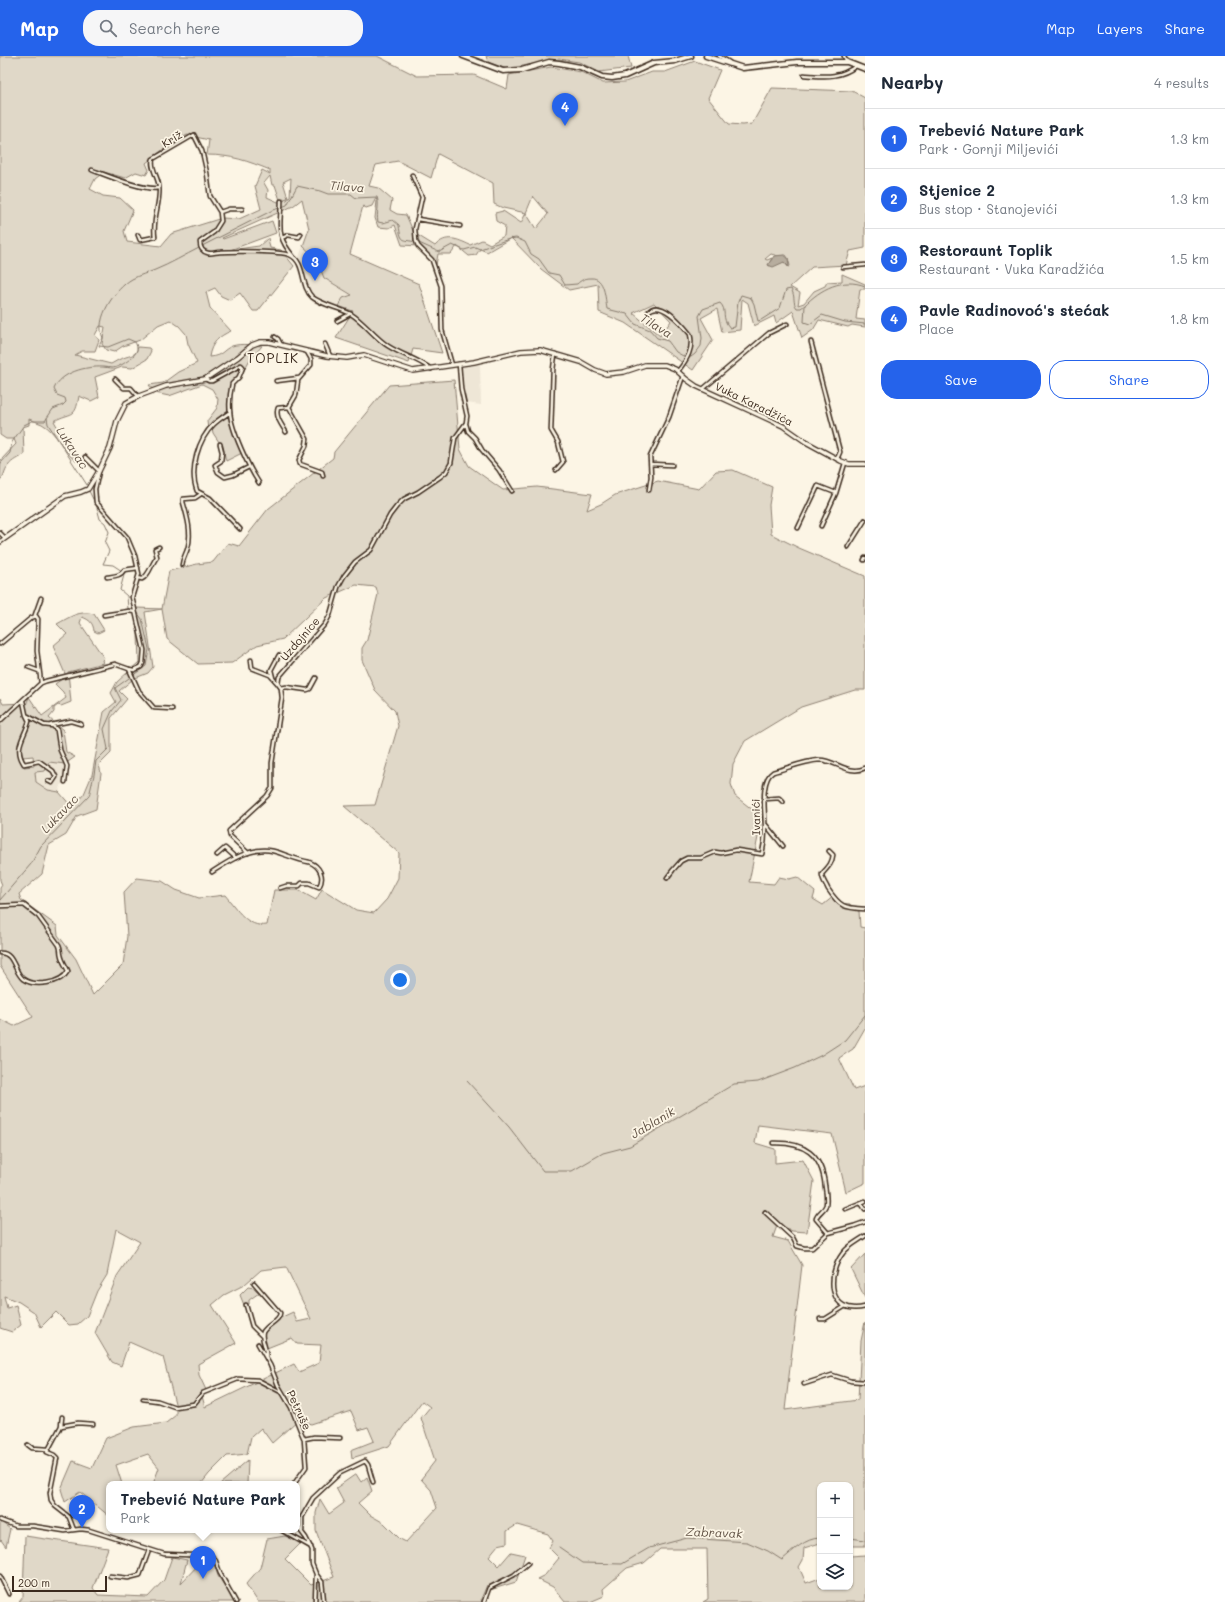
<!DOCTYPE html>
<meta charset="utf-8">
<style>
:root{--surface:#fff;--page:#f6f6f7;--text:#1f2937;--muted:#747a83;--line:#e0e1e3;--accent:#2563eb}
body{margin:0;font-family:Mali,sans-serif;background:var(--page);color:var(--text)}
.controls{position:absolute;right:12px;bottom:12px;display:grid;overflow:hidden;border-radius:8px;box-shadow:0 1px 3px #0004}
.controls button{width:36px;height:36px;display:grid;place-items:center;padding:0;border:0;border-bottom:1px solid var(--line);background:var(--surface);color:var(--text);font:20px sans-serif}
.scale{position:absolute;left:12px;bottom:10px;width:95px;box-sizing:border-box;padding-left:4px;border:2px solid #3b2a1e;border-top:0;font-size:11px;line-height:14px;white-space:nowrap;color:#3b2a1e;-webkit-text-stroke:3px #fcf5e5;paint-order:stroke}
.you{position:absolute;left:400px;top:924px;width:14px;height:14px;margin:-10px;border:3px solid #fff;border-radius:50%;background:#1a73e8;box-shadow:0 0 0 6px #1a73e833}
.badge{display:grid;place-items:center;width:26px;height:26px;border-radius:50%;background:var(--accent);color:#fff;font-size:13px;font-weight:700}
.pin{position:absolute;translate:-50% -33px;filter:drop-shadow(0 1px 2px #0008)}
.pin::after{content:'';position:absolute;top:21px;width:14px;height:12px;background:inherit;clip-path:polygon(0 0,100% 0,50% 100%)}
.popup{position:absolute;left:106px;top:1425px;width:194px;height:52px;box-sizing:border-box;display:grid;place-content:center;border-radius:8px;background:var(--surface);filter:drop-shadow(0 1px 3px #0005);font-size:13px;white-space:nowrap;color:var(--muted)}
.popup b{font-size:15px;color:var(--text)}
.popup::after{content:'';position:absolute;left:50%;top:100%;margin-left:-8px;border:8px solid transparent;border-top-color:var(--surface)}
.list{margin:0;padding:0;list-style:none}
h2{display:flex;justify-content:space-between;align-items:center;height:52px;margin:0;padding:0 16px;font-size:17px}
h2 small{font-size:13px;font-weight:400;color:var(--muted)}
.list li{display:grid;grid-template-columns:26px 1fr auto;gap:12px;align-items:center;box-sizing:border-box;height:60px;padding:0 16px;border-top:1px solid var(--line)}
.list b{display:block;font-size:15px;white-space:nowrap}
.list p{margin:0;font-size:13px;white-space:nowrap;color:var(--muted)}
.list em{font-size:13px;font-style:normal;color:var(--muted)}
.actions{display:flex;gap:8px;padding:12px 16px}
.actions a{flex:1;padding:9px 0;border:1px solid var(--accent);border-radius:16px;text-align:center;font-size:14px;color:var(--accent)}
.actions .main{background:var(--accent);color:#fff}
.icon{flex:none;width:22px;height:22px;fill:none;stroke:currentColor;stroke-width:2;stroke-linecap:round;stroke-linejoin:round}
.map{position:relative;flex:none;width:865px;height:1546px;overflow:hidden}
header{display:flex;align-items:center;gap:24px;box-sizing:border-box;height:56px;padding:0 20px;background:var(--accent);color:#fff}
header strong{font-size:19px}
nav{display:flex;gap:22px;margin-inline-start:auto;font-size:14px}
.search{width:280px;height:36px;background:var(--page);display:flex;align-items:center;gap:10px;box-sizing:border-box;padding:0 14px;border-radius:16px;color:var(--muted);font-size:15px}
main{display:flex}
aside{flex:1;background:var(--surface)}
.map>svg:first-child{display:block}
</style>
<header>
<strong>Map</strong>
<div class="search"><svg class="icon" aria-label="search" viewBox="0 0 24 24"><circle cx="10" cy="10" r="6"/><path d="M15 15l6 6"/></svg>Search here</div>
<nav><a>Map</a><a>Layers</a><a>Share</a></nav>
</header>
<main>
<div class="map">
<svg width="865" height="1546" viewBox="0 0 865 1546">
<rect width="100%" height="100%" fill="#fcf5e5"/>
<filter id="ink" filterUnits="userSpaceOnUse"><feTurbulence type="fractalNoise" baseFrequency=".025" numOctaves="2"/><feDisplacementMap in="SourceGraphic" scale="8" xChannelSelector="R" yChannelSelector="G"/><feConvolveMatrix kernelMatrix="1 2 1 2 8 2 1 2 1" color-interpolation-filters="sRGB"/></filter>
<g filter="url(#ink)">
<!-- built -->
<path fill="#eee6d6" d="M303,190l13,12 8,20 28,17 -9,3 -10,13 -21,-9 -9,-18 -7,-19z
M480,307l1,42 -15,-2 -5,-36z
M49,706l16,2 4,-2 -10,30 -11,-2 -12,-8 -1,-10 10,-1z"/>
<!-- green -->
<path fill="#e0d8c8" stroke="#8e8173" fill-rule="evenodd" d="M0,0h377l40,20 57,-1 33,14 2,-14 42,-8 30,5 22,11 22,-1 27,-10h13l30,-11 25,9 -12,28 21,26 14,1 9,-1 20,-36 80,3 13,7v150l-15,3 -4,14 -34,2 -22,20 10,6 -2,12 6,-2 10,-12 11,-5 2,-4 15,-1v-7l23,10v5h-5l-4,30 9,1v7l-13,-2 -4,2 -29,-7 -6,10 -11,8 -9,-27 -17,12 -2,-7 -20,10 -6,-23 -6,-4 -2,31 -18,2 -5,-23 -16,9 12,22 -20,30 -68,-47 -26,-11 -1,-28 -29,6 -28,-21 -30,-31 -24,14 -7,-3 -4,6 -7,1 -12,-10 -6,8h-13l-2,11 -18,-19 -16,-1 -7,-20 -6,3 -11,-1 -3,-9 2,-17 -1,-3 -4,8 -6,2 -3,-2 -13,48 69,30 23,69 -29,-4 -4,14 -73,-25 17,-27 -15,-5 5,-8 9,-3 -28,-17 -8,-20 -13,-12 6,-17 -7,-30 -9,7 -71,32 1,1 49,-18 4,12 -46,17 29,-4 9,-8 2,10 11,2 13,16 -36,45h-5l-13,-18 -10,7 -9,-4 -6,-8 -9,4 4,16 21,23c-12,5 -20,12 -22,26 14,-1 13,-7 23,-11 9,-3 21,-1 30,0l-13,15 -9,17 -9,5 -1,25 -16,13 -6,9 -1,-9 10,-13 1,-9 -6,-10 -10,-5 -33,12 -14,-3 -6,-8 14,-2 15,-11 19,-9 -9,-19 -2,-10 -7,-8 -9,-6 -12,5 -18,15 -17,6 -9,6 -8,-2 -4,-6 3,-17 -5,-1 -5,9 4,5 -4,11h-13l-7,4 36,9c4,-2 8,-5 12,-6 8,-3 13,-2 15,-11l11,1 2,3 -4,8 -15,9 -10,-1 -27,10 4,20 -8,4 -12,-5c-4,24 -7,15 -25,25l23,41c-14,-10 -20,-30 -35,-38 -4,-2 -9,-3 -13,-5v6l-6,2 1,27c-5,4 -12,6 -16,12 -4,4 -3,10 -8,14l1,-20 15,-16 -2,-5h-8l-6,-4zM187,79l22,5 -2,15c24,0 41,6 63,15v4l-8,-4 -7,16 6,23 -22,10 -17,-1 -51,16 -10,12 -34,-4 -3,-11 9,-21 -13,-12 -17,-2 -13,-7 5,-10 9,-7 21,6 11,-6 10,3 3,-5 -3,-7 15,-12zM438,98l55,29 1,21 9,4 23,5 -5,10 -18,-12 -8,2 1,8 9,5 -1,10 -14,8 -8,-4 -12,5c-13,-6 -24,-11 -35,1l-21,-13 -8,-18 -9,-1 -7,-4 2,-10 -14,-12 -9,-2 7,-21 22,-4 33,17zM270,120l2,9h3l5,15 8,-2 -5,-16 8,-4 -1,18 -3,4 -9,2 -11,-5 1,-7 -4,-7zM533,140l15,18 -12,15 -10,-16zM771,198l7,2 8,-1 2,3 2,8 -2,1 -4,-5 -15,4 -1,-1 4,-7 -5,2 -2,-1zM654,247l17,18 -11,15 -27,-23z
M486,0h142l3,12 -32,4 -20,-10 -20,-3 -52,10 -19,-7z
M454,324l6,69 9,17 34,24 34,-3 55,7 -5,16 14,-6 14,-9 43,-14 41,8 17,-18 17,-1 39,17 -3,18 2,29 28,14 66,28v114h-10l-54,17 -56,34 -12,23 -2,20 4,12 27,21 -13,65 25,2 5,-7 10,2 8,-2 18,15 -2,7 10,6 11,-9 6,7 10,1 1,5 8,2 1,16 5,1v100l-12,21 -14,9 15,32 11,-4v97l-19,9 -14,-58 -74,-9 -3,18 20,6v14l28,-3 11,21 -7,51 -15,-1 -14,-8 -5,14 15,4 14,24 -17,145 73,-10 3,-59 4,-19v224h-14l-1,2v-63h-30v58l-16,5 -1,12 -4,7 7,16 14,-5v9h30v-31l15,-1v47h-162l5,-3 -1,-50h-47l-16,14 -17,5 -24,21 1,7 -14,6h-25l-12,-15 -16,-8 8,-4 14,-17 -10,-10 4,-7 -5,-7 -31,-9 -10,6v12l-9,2 -9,11 10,10 12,-14 14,3 -9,27 -26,8 -3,-5 -6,14 1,3h-224l-12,-18 14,-16 7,-29 18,-3 16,7 -16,16 26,26 23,-8 -18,-46v-18l4,-14 9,15 15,-11 -8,-15 20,-14 5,8 6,-5 5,14 -14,12 12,12 14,8 16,16 6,3 31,-34 -6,-18 -10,-11 14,-18 -14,-43 9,-11 -8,-6 -33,45 -37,12 -1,-8 23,-9 -6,-14 -9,3 -8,-19 -40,13 -13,-4 -26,23 -11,-15 -10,9 -4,17 -20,2 -18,18 -8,10h-48l6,-16 -11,-14 -32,11 6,19h-13v32l-29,-24 -15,10 -4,-13 12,-28 19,7 14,-30 28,-11 32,-4 10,-8v-8l-13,-50 -34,-15 -8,24 -9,-4 -17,-29 22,-57 23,-34 -24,-13 -9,46 -10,16 -10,25 -9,8 -9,1 -13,-13 -15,15 -7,-15 -15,-10 -15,-6 3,12 9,-3 5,20 -9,7 -12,-4v-309l14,7 19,-9 -33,-51v-78l2,-3 -2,-5v-182l3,6 20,-1 3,2 3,-8 13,19 24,-18 -3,-6 -8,-8 11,-8 -13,-30 14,-12 -10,-10c13,-7 22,-14 37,-10l10,16 -6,3 -4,-2c-1,-8 -4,-11 -12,-14l-2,6 24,35 -2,2 1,3 -35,9 3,30 -10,4 -3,-1 -4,3v4l-5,6 14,12 3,22 9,5 -10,7 -16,-2 -4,9 -10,1 1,10 12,8 11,2 12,14 6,-4 7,-8 8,-19 12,-63 12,-10 -5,-9 6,-11 22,-20 -2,-54 25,1 7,-38 28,-7 16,-2 15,-19 11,3 29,-37 65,-51 1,-6 55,-67zM356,529l20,2 2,7 -11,46 -5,8v12l13,30 20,21 3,15 -23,79 -31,1 55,47 -1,25 -11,21 -13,14 -18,-3 -34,-21 -6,11 -18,-10h-24l-7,35c-20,3 -30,-16 -42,-30l-26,3 -23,-8 -14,-9 -25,-3 -13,14 3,44 -4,29 -30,30 -17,-36 -18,-24 -1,-9 -36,-26 -2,-6 23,-20 7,-29 17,-10 11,-19 19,-7 5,-36 -2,-8 12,-12v-35l16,-19 -8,-8 14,-12 15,-6 5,-6 -8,-55 17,-3 5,30 31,25 34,-1 25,-18 26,-6 43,-41zM33,700l1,10 -10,1 -1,-10zM286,1211l25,52 -14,3 -4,-10 -15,7 -14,13 -1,6 4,10 25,-10 5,6 24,1 -2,18 -20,9 -5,-8 -89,43 -3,-11 4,-6 -7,-15 -1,-11 38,-21 -24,-38 12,-10 20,-10 17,-15z
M229,358l13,39 -16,8 -3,-13 -10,-15 -1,-5z
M865,1198v44l-14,-29z
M248,1231l6,1 5,5 -10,7v4l-5,1 -4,-10z
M248,1404l-1,24h-27z
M0,1465l10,8 -4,18 -5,-7 -1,1z
M25,1480l83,12 -15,40 5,7 50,2 16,-17 8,-23 15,3 -6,23 19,-20 4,-7 5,1 4,3 5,16 17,26h-216l4,-5z"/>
<!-- water -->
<path fill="#b7ad9e" stroke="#85796b" d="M784,199l4,3 1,9 -5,-5 -11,5 -5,-2 6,-9z"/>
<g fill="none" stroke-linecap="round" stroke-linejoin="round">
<!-- stream -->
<path stroke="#85796b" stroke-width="1" d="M202,190l69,-35 16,-6 10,-19 23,5 8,3h23l5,4 21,-1c3,8 -1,16 1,25l5,1 10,-3 6,5c2,20 5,13 20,18 7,3 13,6 20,9l13,-7 12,5 11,-3 5,2 29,-10 7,-1 9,4 6,12 8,5 10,14 10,2 6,10 12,-1c4,-4 8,-6 14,-6 14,-1 14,20 16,31l20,5 8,10 15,6 7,8 11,3 8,11 9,5h6l4,-3 6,-8 1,-8 -3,-22 4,-7 17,-6c8,8 0,14 10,25l5,-1 3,-25 3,-7 10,3 3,6 4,17 3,-1 19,-12 6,-18 5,-1c5,8 1,13 6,19h4l4,-3 -1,17 6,2 12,-9 23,7 20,2
M805,249c15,-16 38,-28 60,-19
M47,362l1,6 39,61
M0,408l10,-11 2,-11 12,-17 8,-4h13l8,-12 10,-4 3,-3 -1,-4 -8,-3 -3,-6c7,-17 32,-23 49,-22 3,0 6,1 9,1 7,0 26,-12 25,-20 0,-2 -1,-4 -2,-6l-7,-3 -20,8 -9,-1 4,-8c-9,-19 12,-49 29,-59 7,-4 16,-6 23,-9 15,-6 30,-15 44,-22
M89,435l5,10
M96,448l4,15 5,4 4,9 -4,11 4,8 -6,13 10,1 9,6
M124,519l-4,15 7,6 1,13 4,1
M0,844l31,-36 10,-18 48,-50 5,-21 2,-14 12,-12 -4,-20 8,-18 9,-11 -6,-12 31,-22 3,-17 -7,-30 -5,-7
M467,1025l42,46 34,44h29l31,-18 27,-7 104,-62 24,-2 37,-14 27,-13 23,-15 20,-25
M850,1482l15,2
M559,1491l23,16 40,1 27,-16 38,-10 60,4 21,9 14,9c11,-9 23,-22 38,-22"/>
<!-- minor casing -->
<g stroke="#3b2a1e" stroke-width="5.5">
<path id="minor" d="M719,0l10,6
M844,0l3,6
M804,19c19,1 35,4 52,-9
M92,114c16,6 52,21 67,18
M412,119l10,22 -7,32 1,12 2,5 14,14 9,26 1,44 10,35
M281,145c0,25 -6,34 12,55
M220,156l9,-3h13
M417,163l43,7
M138,179l2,5 15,-3c-3,-19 6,-34 4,-51 -1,-9 -9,-19 -6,-27l41,-24 8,16 5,22 3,23 10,16 1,9 -7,11 -14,10c0,6 3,10 8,11 4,1 8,-1 12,-1 13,-1 59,-1 70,3 16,7 10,31 22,42 10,8 28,11 39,17 14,9 23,23 37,32 14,9 30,13 43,23
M282,182l6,-3 11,2 2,-3
M843,211l22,-2
M648,256c12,-14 34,12 42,22 4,14 -3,26 -12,37
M337,265l13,-7
M275,281l3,2 3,6
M811,286l29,110 -3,7
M325,288l5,12
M307,296l4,7v6l-13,15 -2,15 -7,12 18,32 -1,7 -7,14 1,4 22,8 1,4
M555,298l-2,16 -2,60 7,12 5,20 -7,8
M115,323l9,9h7l7,8
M205,323l4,2h3l29,-16 2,2 -4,10 -7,7c-2,9 -3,19 -2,28 1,18 19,56 29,71
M276,325l23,-3
M703,333l66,-56 18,-9
M230,356c-5,4 -11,7 -16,12 -16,15 -25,46 -17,67l13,7 30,31
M466,368l2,7 7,7 7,12 17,20 13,21
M286,376c-5,-8 -11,-16 -8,-24l11,-1
M220,388l2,8 -1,9 -6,4 3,7 7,5 8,-2 16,-8
M651,408l21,1
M649,434l2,-13 -1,-20 19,-40 14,-41
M821,470l15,-33 9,-30
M798,472l20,-42 18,7
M0,477l5,5
M848,491l17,-27
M864,504l1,-2
M182,509c1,-8 4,-10 6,-18 4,-15 -1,-31 -5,-45v-3l12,-1 6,-4
M107,521c7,-1 14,-1 17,-7l14,-2
M138,522l4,1c8,-4 9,-15 15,-22l-2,-8 4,-2
M35,559l6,-17
M104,559l25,-4 6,1
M0,588l31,-26 5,-2 2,3 -1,32 4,32
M251,604l1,8 18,7 8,9
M28,611l11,4
M129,613l10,22 15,17 18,1
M273,622l-2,-8 8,-15
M281,632l5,-1 21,3 3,-1 6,-11
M23,645l3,14 18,10 9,1 4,4 3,20 7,16 -2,16
M26,659l3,6c-4,16 -16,26 -5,43l15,-3 14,10 3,6 -4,6 -4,-2
M0,665l41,-38 5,-2 69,-17 14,5 5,1 7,-3 2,-4 1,-13 -12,-53 7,-23 -4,-18 -8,-19 -31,-35 -1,-13 4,-18 -14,-14
M51,669l20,-4 10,3
M764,743l15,-1 4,4
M766,769l17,21
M829,795l4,4c-1,9 -5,12 -11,19 0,6 4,10 6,15 12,18 16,19 37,20
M248,797l-18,-17 -1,-5 38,-35 5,-8v-25l10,-65 -1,-10 -3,-4 1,-7 46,-53 5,-9 8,-28 6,-11 11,-14 16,-12 19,-35 7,-9 7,-7 14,-7 22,-15 6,-5 5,-9 4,-25 11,-15 1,-7 -6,-27 -2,-25
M217,799l8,-7 11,10
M212,816c17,-11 39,-26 61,-21 12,3 23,9 36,11 11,4 16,15 10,25l-10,-4h-7l-3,3h-13l-6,2
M667,822l6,-8 8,-9 6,-3h14l14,-6 6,1 15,-3 26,4c2,-8 3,-16 3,-25 1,-15 -6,-48 8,-57 15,-4 31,-11 47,-12 15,0 29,16 45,8
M0,850l24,-1 14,11 21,29c2,4 1,7 2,10 1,6 5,11 7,16 -7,13 -34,16 -45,8 -9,-7 -9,-27 -23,-26
M773,1087c31,-1 49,11 52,43 1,6 2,13 1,19 -2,6 -9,8 -10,14l12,14
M861,1147l4,6
M845,1153l20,-8
M765,1156l28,26 4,8 7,2h8l16,-15 26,-7 11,-4
M865,1180c-7,5 -17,10 -22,17 -17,22 -15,63 22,54
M254,1227l26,30c0,8 -13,11 -17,19 -3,8 5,17 3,25
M246,1249l6,21 10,10
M820,1263h5l19,-12
M258,1288l12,21 8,20 13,22 10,25 3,7 2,28 -12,17
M804,1328l28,-9 19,6 14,1
M143,1343l15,2 17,6 19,-3 9,-11 35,-14 20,1 23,12
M62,1361l-1,9 -14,26 7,3 3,3 -7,35 1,7 4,6 14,11 5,13
M61,1370l17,-3 15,1
M304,1383l10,-2 26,1
M28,1389l4,3 16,1
M0,1464l16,6h17l32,5 16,-2 8,1 75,24 47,2 4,3 5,14 16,29
M297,1470l9,12 6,12v14l4,10 6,8 2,20
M281,1474l30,17
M302,1475v-14l11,-19 27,-25 25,-12 3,4 5,17
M0,1520l9,18
M110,1520l18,2 12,-3 9,-25
M315,1546l1,-27
M484,1546l5,-14 25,-13 14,-12"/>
</g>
<!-- tertiary casing -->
<g stroke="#3b2a1e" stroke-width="6">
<path id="tertiary" d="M0,486l65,-46 16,-4 7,-3 11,-18 11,-23 7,-27 9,-18 13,-7 27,-10 39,-7 33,-22 14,-12 8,-3h9l12,3 46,11 20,2 17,-3 49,16 61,-9 47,-11 19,-1 41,12 14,8 11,4 18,-2 21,-7h20l10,4 11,10 10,7 87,40 23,16 35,19 8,3h16"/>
</g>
<!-- secondary casing -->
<g stroke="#3b2a1e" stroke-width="7">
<path id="secondary" d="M463,0l40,15 19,-1 27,-8 10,1 21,4 22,10 10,1 13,-2 29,-13 21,-2 16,-5
M706,0l37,12 54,-6h50l18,7"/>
</g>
<!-- minor -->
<use href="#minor" stroke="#fcf5e5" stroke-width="2.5"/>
<!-- tertiary -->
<use href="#tertiary" stroke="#fcf5e5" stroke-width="3.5"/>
<!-- secondary -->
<use href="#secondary" stroke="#fcf5e5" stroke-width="4"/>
</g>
</g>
<g text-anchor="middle" stroke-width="3.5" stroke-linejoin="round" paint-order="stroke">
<!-- street labels -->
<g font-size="11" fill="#3b2a1e" stroke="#fcf5e5">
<text transform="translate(172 83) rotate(-31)" y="4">Križ</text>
<text transform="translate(754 348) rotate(26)" y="4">Vuka Karadžića</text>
<text transform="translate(300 583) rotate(-49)" y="4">Uzdojnice</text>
<text transform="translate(756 761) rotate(-91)" y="4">Ivanići</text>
<text transform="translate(299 1354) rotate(65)" y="4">Petruše</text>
</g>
<!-- water labels -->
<g font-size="12" font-style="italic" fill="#605144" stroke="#fcf5e5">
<text transform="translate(347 131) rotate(5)" y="4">Tilava</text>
<text transform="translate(656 270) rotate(32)" y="4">Tilava</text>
<text transform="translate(72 392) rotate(57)" y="4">Lukavac</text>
<text transform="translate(60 758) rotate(-46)" y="4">Lukavac</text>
<text transform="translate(653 1067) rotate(-31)" y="4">Jablanik</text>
<text transform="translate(714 1477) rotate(2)" y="4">Zabravak</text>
</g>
<!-- quarter labels -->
<g font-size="13" letter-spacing="1" fill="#3b2a1e" stroke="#fcf5e5">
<text x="273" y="307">TOPLIK</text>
</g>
</g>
</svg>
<div class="controls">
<button>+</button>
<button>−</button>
<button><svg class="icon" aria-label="layers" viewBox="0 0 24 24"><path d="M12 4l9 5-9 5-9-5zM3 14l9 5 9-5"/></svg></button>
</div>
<div class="scale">200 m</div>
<div class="you"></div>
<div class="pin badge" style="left:203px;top:1523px">1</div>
<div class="popup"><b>Trebević Nature Park</b>Park</div>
<div class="pin badge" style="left:82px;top:1472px">2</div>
<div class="pin badge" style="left:315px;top:225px">3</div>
<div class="pin badge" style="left:565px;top:70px">4</div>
</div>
<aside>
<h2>Nearby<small>4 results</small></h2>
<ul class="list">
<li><span class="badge">1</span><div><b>Trebević Nature Park</b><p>Park · Gornji Miljevići</p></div><em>1.3 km</em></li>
<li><span class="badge">2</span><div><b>Stjenice 2</b><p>Bus stop · Stanojevići</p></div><em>1.3 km</em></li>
<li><span class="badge">3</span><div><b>Restoraunt Toplik</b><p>Restaurant · Vuka Karadžića</p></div><em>1.5 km</em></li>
<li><span class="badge">4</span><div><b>Pavle Radinovoć's stećak</b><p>Place</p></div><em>1.8 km</em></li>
</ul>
<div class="actions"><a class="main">Save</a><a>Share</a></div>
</aside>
</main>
